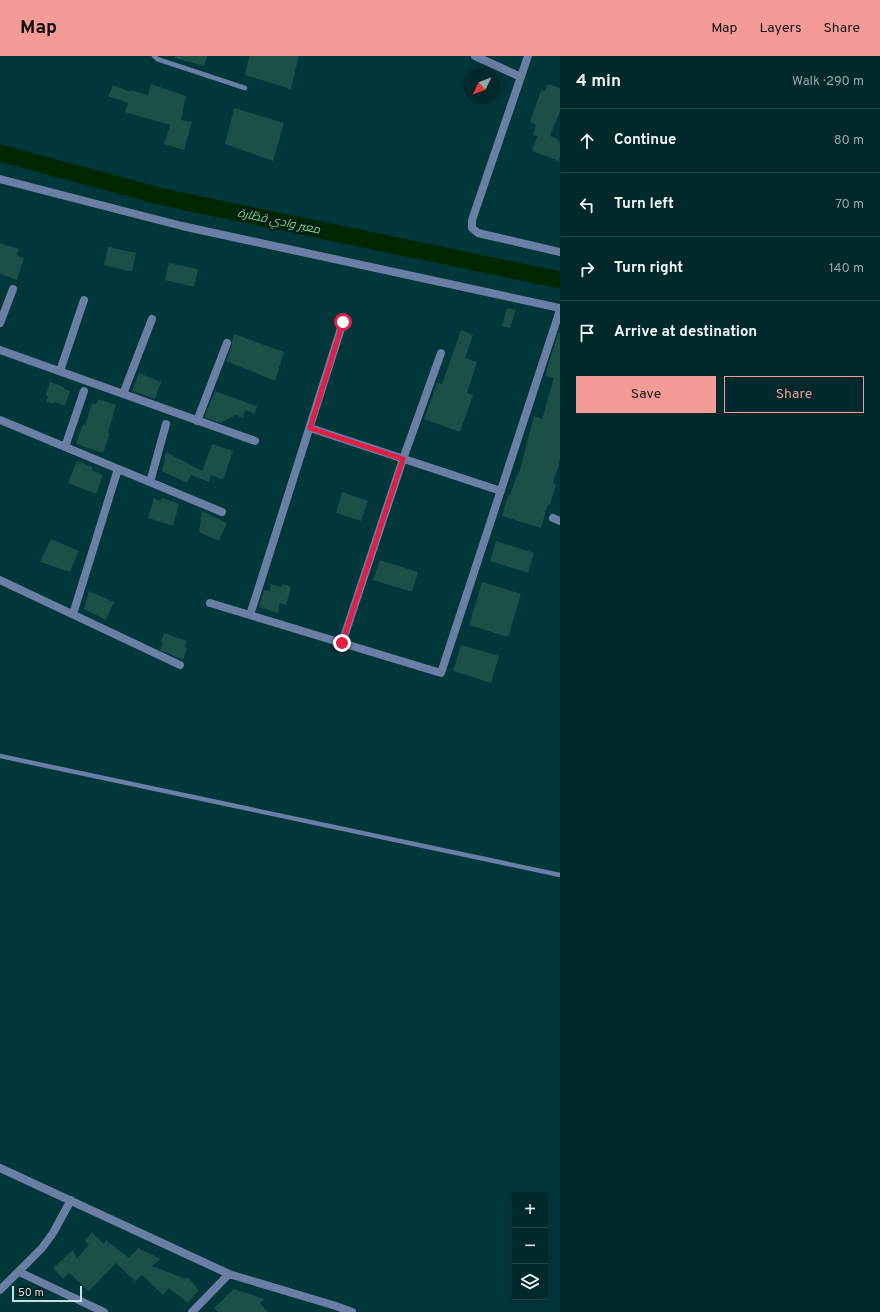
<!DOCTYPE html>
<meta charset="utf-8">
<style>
:root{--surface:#00292c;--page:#0a3134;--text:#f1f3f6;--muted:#95a6a9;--line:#224548;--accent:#f59b97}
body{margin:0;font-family:Overpass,Cairo,sans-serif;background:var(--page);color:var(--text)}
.controls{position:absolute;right:12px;bottom:12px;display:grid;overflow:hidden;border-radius:0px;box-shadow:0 2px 10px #0003}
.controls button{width:36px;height:36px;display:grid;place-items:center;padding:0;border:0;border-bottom:1px solid var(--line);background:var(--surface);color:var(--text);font:20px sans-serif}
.compass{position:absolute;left:464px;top:12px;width:36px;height:36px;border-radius:50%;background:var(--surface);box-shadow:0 2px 10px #0003;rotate:227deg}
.scale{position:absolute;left:12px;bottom:10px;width:70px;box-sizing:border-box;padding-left:4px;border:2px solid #c7e0e2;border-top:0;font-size:11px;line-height:14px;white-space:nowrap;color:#c7e0e2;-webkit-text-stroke:3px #061b1d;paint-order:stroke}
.stop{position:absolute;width:12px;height:12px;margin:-9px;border:3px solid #e11d48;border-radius:50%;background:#fff}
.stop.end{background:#e11d48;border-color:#fff;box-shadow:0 1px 4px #0008}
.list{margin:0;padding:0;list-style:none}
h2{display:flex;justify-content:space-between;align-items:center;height:52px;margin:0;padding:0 16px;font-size:17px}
h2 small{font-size:13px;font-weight:400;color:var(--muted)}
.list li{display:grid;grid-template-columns:26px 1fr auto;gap:12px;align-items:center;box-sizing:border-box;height:64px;padding:0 16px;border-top:1px solid var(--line)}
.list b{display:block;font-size:15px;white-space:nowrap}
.list em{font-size:13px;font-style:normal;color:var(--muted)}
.actions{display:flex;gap:8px;padding:12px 16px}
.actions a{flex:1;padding:9px 0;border:1px solid var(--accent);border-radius:0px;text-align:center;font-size:14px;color:var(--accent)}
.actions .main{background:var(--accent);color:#111}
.icon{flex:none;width:22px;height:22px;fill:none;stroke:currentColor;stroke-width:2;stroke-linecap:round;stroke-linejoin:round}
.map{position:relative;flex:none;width:560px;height:1256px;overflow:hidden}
header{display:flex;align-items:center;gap:24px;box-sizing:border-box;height:56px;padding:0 20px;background:var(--accent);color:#111}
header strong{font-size:19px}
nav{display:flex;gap:22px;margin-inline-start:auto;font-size:14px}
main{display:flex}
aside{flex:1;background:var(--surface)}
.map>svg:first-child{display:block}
</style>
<header>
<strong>Map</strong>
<nav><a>Map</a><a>Layers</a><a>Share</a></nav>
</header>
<main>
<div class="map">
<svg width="560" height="1256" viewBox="0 0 560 1256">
<rect width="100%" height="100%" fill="#00373b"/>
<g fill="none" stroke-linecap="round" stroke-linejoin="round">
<!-- river -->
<path stroke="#002700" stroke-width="17" d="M0,97l163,44 397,83"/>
</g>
<!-- building -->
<path fill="#1c4f48" d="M175,0h32l-3,10 -29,-8z
M249,0h50l-8,33 -46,-14z
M151,28l35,12 -5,24 11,2 -8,28 -20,-6 6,-19 -45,-13 3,-9 -20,-7 5,-11 18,7v-2l17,5z
M548,28l12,4v23l-10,25 8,3 -1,2 3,1v14l-1,5 -27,-10 5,-15 -4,-1 3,-10 -6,-3 11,-32 4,1z
M234,52l50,15 -11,38 -48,-17z
M0,187l19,6 -2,6 7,3 -7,22 -17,-6z
M108,191l28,6 -4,19 -28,-7z
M169,207l29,6 -4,18 -29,-7z
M507,252l9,2 -6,18 -8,-2z
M461,274l12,5 -8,23 12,4 -10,31 6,2 -13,37 -36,-13 13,-36 5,1z
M558,277h2v128l-7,22 3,1 -6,21 -2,-1 -7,24 -39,-12 6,-21 2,1 8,-24 1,1 15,-57 8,3 12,-41 -9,-2z
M234,278l50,18 -9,29 -49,-20 6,-16v-4z
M139,317l22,9 -6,17 -23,-8z
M50,326l14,5v2l6,2 -5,15 -10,-4 -2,2 -7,-2 2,-6 -2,-1z
M215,335l42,15 -2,8 -10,-4 -2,8 -8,-3 -15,8 -16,-6z
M98,343l18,6 -8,28 2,1 -7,19 -27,-9 7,-20 2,1 7,-22 4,1z
M212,388l21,7 -10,29 -12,-5 -2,7 -18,-7 -4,8 -25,-12 4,-19 36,19z
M77,405l16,6 -1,3 11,5 -7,19 -28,-11z
M342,436l26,9 -7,20 -25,-8z
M154,442l6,3 2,-3 17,6 -6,22 -25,-8z
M202,455l25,12 -8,18 -20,-9z
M51,483l28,12 -9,21 -30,-10z
M496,485l38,12 -6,20 -38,-12z
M380,504l38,12 -6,20 -39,-12z
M482,526l39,12 -13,43 -39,-12z
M271,528l10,3 2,-3 8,3 -5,18 -6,-2 -2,10 -19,-6 5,-17 6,1z
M89,535l25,11 -8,18 -22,-11z
M164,577l23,8 -2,6 2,1 -4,12 -23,-10 3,-7 -2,-1z
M461,589l38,11 -8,27 -38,-12z
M92,1176l12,12 2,-4 23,18 9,-10 23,11 -9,7 34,13 2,-2 11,13 -11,13 -19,-15 -6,7 -21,-20 -7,6 -19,-18 -27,28 -20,-18 -6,6 -10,-11 20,-18 4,8 12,-13 -4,-4z
M234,1233l31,10 -5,4 8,9h-50l-4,-4z"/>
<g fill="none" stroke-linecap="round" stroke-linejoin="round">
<!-- service -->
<path stroke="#6b7fa4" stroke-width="4.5" d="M154,0l3,3 88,29
M0,700l560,119"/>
<!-- minor -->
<path stroke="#6b7fa4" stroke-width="8" d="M475,0l46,21
M528,0l-56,164v8l6,5 82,19
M0,123l182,47 378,82
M0,267l13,-34
M0,294l255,91
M60,315l24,-71
M123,338l29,-75
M0,364l222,92
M197,365l30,-78
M310,372l191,63
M65,391l19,-56
M150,426l16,-58
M553,462l7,3
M0,524l180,85
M210,547l231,70 119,-363
M73,558l45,-145
M250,559l93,-293
M342,587l61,-184 38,-106
M0,1112l229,106 107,32 16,6
M19,1216l85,40
M0,1234l42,-42 11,-15 18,-33
M192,1256l37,-38"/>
</g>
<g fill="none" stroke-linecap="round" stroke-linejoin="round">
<!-- route -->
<path stroke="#e11d48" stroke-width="5" d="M342,587l61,-184 -93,-31 33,-106"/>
</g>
<g text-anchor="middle" stroke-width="4" stroke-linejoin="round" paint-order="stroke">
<!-- water labels -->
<g font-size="12" font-style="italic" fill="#76d970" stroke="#061b1d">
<text transform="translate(279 165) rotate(12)" y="4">معبر وادي قطّارة</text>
</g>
</g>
</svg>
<div class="controls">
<button>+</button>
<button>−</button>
<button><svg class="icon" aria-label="layers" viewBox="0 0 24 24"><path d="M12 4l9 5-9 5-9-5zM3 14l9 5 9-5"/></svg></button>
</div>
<svg class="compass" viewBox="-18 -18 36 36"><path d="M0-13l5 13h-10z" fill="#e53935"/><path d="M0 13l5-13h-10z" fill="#95a6a9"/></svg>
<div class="scale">50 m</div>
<div class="stop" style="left:343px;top:266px"></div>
<div class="stop end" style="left:342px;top:587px"></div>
</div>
<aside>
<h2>4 min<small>Walk · 290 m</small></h2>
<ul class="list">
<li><svg class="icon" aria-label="ahead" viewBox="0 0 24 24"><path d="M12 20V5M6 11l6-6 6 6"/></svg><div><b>Continue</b></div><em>80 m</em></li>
<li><svg class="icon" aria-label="left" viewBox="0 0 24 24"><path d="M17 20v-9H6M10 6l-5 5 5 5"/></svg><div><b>Turn left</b></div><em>70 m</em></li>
<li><svg class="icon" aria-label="right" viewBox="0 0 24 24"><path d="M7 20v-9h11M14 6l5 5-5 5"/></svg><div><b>Turn right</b></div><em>140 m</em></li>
<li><svg class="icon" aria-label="arrive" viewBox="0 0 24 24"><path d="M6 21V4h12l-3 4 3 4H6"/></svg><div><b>Arrive at destination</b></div></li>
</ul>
<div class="actions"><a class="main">Save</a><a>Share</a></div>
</aside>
</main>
